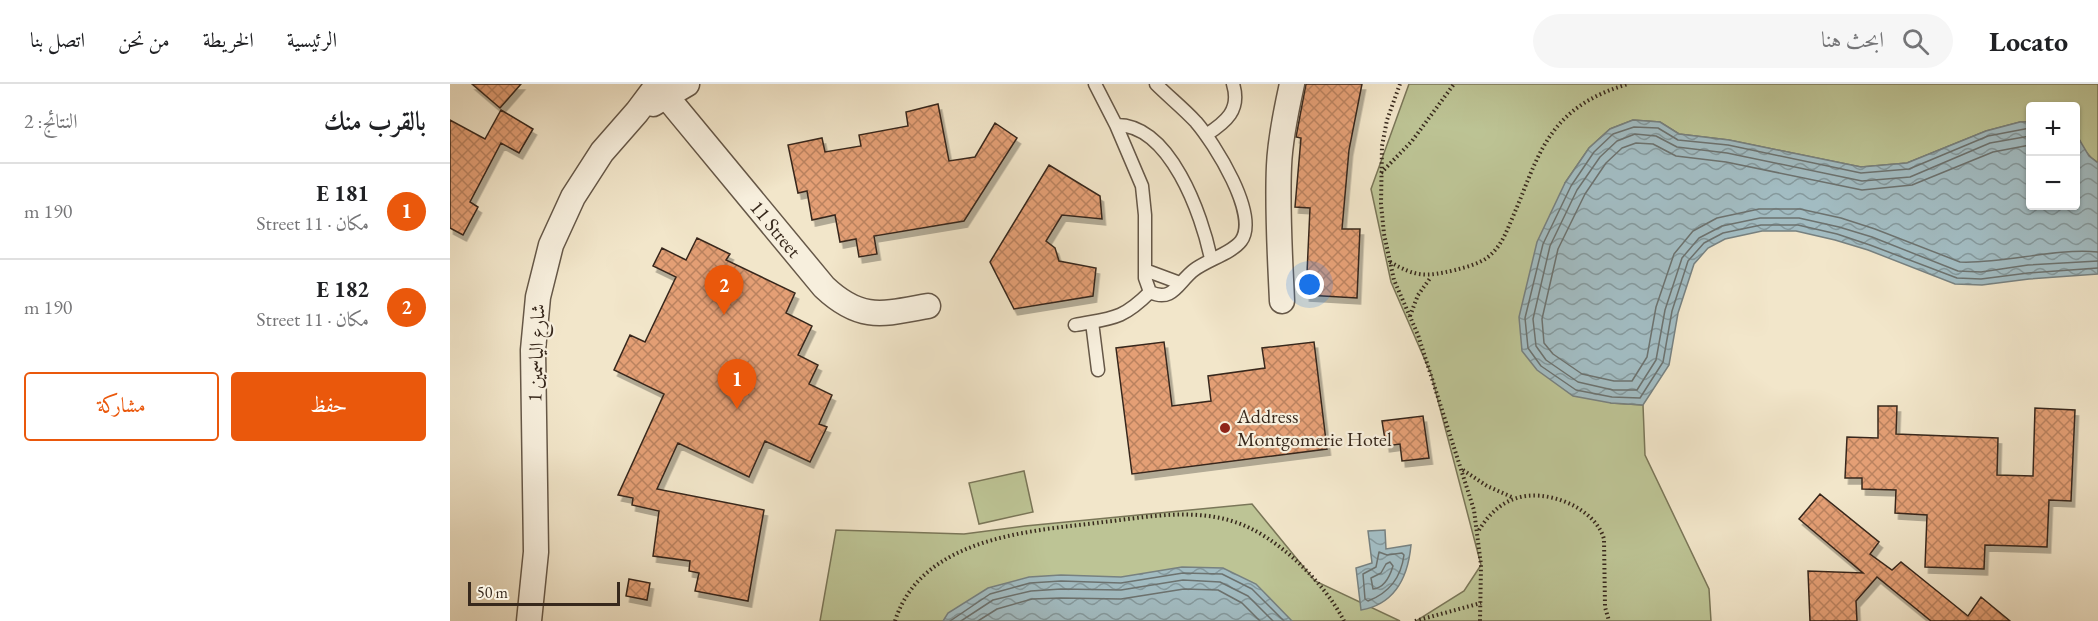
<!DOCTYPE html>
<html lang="ar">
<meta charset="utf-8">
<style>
:root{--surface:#fff;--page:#f6f6f6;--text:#202124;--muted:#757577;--line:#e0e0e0;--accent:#ea580c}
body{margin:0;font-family:"EB Garamond",Amiri,serif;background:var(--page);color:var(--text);direction:rtl}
.controls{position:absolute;right:18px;top:18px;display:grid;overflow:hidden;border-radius:6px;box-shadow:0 2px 4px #0004}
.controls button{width:54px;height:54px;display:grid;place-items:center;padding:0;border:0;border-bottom:2px solid var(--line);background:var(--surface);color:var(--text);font:30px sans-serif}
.scale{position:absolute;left:18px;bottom:15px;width:152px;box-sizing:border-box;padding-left:6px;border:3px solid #37281c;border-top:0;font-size:16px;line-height:21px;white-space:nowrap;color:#37281c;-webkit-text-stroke:4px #f7efdd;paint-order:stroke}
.you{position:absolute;left:860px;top:201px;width:21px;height:21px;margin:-15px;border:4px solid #fff;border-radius:50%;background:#1a73e8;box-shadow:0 0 0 9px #1a73e833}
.badge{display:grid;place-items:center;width:39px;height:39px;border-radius:50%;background:var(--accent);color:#fff;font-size:20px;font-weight:700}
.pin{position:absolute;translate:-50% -50px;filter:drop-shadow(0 2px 3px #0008)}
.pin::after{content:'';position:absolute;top:32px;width:21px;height:18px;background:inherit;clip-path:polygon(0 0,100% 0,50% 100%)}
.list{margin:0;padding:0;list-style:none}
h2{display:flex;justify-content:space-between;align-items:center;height:78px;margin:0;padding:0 24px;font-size:26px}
h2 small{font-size:20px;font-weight:400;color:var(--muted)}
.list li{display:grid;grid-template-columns:39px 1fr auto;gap:18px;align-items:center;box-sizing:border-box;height:96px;padding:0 24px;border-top:2px solid var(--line)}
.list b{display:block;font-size:22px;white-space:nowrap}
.list p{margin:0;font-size:20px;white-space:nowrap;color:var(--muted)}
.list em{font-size:20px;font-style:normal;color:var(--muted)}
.actions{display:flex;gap:12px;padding:18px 24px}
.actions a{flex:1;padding:14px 0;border:2px solid var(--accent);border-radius:6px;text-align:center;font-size:21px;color:var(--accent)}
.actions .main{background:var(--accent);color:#fff}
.icon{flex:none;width:33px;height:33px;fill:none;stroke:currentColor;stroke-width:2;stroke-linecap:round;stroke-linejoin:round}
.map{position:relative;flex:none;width:1648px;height:537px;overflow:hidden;direction:ltr}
header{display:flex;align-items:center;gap:36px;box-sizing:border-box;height:84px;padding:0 30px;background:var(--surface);border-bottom:2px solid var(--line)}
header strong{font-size:28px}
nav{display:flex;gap:33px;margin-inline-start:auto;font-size:21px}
.search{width:420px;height:54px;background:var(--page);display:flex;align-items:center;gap:15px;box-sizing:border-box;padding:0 21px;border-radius:33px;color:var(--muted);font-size:22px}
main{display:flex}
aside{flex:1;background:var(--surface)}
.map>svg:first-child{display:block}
</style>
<header>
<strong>Locato</strong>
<div class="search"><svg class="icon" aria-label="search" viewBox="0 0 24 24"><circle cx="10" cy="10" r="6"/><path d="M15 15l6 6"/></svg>ابحث هنا</div>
<nav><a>الرئيسية</a><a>الخريطة</a><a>من نحن</a><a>اتصل بنا</a></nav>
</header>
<main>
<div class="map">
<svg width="1648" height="537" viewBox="0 0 1648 537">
<defs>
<pattern id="water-waves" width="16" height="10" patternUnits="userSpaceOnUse" patternTransform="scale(1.5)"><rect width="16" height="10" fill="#a2bcc2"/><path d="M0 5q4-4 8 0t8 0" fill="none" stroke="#85999d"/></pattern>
<pattern id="building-cross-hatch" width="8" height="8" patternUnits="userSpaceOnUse" patternTransform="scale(1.5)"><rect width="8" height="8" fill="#e49f75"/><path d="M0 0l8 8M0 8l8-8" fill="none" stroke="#ba825f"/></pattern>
<filter id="shadow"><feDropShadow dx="3.5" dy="6" stdDeviation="0" flood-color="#0004"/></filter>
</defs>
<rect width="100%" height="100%" fill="#f2e6ca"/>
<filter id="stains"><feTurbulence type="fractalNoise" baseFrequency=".00333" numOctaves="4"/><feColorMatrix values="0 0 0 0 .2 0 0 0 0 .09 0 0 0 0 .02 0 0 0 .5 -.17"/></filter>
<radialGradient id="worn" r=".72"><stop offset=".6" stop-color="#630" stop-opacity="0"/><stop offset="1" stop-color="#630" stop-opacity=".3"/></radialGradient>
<!-- grass -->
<path fill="#bdc495" stroke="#7a7658" stroke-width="1.5" d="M959,0h689v79c-22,-15 -22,-32 -22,-57h-46v16h-10l-34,9 -79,32 -46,4 -132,-27 -50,-6 -19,-12 -27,-2 -23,9 -21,19 -24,35 46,220 32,2 2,50 64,134 2,32h-295l48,-30 17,-26 -50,-191 -40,-92 -20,-93z
M574,387l9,41 -54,12 -10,-41z
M802,420l63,77 85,40h-580l16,-91 128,4 61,-8z"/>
<!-- water -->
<path fill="url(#water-waves)" stroke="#778180" stroke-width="1.5" d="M1183,36l27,2 19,12 50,6 132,27 46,-4 79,-32 34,-9h10v84h46v-72l13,22 9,7v111l-69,5 -47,6 -27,-1 -87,-34 -33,-10 -39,-9h-34l-37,8 -17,9 -14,16 -16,49 -9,52 -26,40 -32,-2 -38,-7 -36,-26 -15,-19 -3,-34 18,-75 28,-59 24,-35 21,-19z
M935,446l1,19 25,-4c-3,32 -15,59 -50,65l-5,-42 16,-5 -4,-32z
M732,483l41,1 33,16 36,37h-349l5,-8 40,-25 41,-11 32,-2 60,2z"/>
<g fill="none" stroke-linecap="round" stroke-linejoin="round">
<!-- shore -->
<path stroke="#6c726f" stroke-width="1.5" d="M1580,44l-42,8 -79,33 -48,4 -133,-28 -50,-5 -20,-12 -24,-1 -21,7 -19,18 -23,34 -28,58 -18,74 3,30 13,18 35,24 36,7 28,1 23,-36 9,-51 16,-50 16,-18 19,-10 38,-8h37l39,9 33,11 87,33 24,1 47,-6 70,-5
M1580,52l-40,7 -80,34 -48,4 -135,-28 -50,-6 -21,-11 -21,-2 -18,7 -17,16 -23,33 -27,56 -17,73 3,27 10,14 32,22 35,8h24l19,-30 9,-50 17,-52 17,-20 23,-12 38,-8h39l40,9 33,10 86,34 23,1 47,-7 70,-4
M1580,61l-37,7 -81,33 -50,5 -136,-28 -50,-6 -23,-12 -17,-1 -14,5 -16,15 -21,31 -27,55 -16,70 2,24 9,11 29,20 32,7h18l15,-24 9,-50 18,-53 19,-23 24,-13 42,-9h41l41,9 34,11 85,33c45,2 92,-14 138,-10
M929,468l8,3 15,-2 2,2c-3,23 -15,38 -36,46l-3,-2 -2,-25 13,-7z
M940,478l3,4c-3,10 -8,22 -20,23l-2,-11 10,-5 5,-9z
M500,537l40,-27 40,-11 31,-2 60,2 62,-10 39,1 30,15 32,32
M511,537l32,-21 38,-9 30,-2 60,1 62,-10 37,2 28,14 25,25
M528,537l19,-12 35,-10 29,-1 60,1 63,-10 34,1 24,13 18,18"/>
</g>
<!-- building -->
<path fill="url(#building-cross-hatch)" stroke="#37281c" stroke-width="1.5" filter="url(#shadow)" d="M22,0h49l-21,24z
M856,0h56l-13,66 -7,79h18l-3,69 -51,-3 4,-87 -15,-1 6,-69 -5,-1z
M488,20l11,57 26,-4 20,-34 22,15 -53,83 -90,15 3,18 -18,3 -3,-18 -16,3 -5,-27 -23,5 -5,-29 -9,2 -10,-48 34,-7 3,14 36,-6 -2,-11 49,-9 -2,-14z
M51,26l32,19 -14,24 -18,-10 -31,59 8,5 -15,28 -13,-7v-108l35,19z
M599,81l51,31 2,23 -40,-4 -16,26 9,7 4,13 37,7 -3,28 -79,13 -24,-47z
M247,154l33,16 -4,6 69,33 -9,20 26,13 -14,29 20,10 -9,19 23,11 -13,29 8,3 -17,35 -45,-21 -16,36 -71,-34 -21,46 107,21 -16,91 -53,-10 4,-18 -10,-2 1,-10 -37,-5 6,-45 -27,-6 1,-7 -15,-3 46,-101 -50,-24 16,-35 15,7 31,-65 -23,-11 9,-18 24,12z
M714,258l8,64 39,-5 -3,-25 57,-8 -3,-20 52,-6 13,107 -195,25 -16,-126z
M1428,322h19l-1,28 102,4 -1,37 36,1 2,-68 40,2 -4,91 -22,-1 -2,47 -62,-2 -1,24 -59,-2 2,-52 -32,-2 1,-23 -34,-1v-11h-17l2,-41 31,1z
M973,332l6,42 -27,3 -2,-17 -14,2 -4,-25z
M1370,410l59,48 -9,12 22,16 9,-8 67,54 13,-19 29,24h-79l-54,-44 -21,24 1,20h-47l-2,-50 55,2 -64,-54z
M179,495l21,4 -3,17 -21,-4z"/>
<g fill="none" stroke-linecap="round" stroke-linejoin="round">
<!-- service casing -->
<g stroke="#665848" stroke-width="15">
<path id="service" d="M645,0l21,41 26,61 3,29v63l5,14c23,11 28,-10 44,-22 13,-10 38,-17 47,-29 19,-26 -27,-98 -45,-119 -13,-14 -27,-25 -40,-38
M666,41c54,-1 86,90 95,134
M756,51c20,-13 35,-25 27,-51
M695,186l35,13
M642,238l6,48
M625,241c37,-7 47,-5 75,-33"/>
</g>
<!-- minor casing -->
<g stroke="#665848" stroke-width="27">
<g id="minor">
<path id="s1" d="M206,0l168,203c37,35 59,27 104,19"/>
<path d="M203,20l34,-20"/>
<path d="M832,217c-2,-45 -5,-90 -3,-135 1,-27 7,-55 13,-82"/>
<path d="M79,537l7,-69 -3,-202 5,-53 13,-52 22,-48 29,-45 35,-40 21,-28"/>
</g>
</g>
<!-- path -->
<path stroke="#37281c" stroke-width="4" stroke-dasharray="1.5 3" stroke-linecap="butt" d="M950,0l-13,36 -5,26 -1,58 3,30 10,46 24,55 56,175 7,55 -1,56
M931,89l31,-32 42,-57
M940,178c26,15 36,15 65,8 11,-3 24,-6 33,-13 14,-11 19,-27 26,-43 12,-27 21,-58 39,-82 19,-26 45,-39 75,-48
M960,232l8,-21 13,-18
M1013,386l24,16 27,12
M1029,446c8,-13 20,-26 35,-31 30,-12 81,8 90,40l1,68 4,14
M445,537c27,-85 137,-90 209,-99 43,-5 89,-14 131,0 41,13 90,61 109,99
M965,537l66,-18"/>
<!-- service -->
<use href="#service" stroke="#f7efdd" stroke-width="12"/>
<!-- minor -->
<use href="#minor" stroke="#f7efdd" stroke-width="24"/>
</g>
<!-- markers -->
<circle fill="#8f2418" stroke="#f7efdd" stroke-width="2" cx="775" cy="344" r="6"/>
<g text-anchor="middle" stroke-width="4.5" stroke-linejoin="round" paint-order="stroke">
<!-- street labels -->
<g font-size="20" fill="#37281c" stroke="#f7efdd">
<text dy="7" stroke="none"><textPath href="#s1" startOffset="188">11 Street</textPath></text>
<text transform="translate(86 269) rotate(-88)" y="7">شارع الياسمين 1</text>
</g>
<!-- poi labels -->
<g font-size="20" fill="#37281c" stroke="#f7efdd" text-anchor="start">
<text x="787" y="339">Address<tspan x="787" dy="23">Montgomerie Hotel</tspan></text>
</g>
</g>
<rect width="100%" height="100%" filter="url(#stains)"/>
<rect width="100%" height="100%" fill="url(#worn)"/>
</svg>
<div class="controls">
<button>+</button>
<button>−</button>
</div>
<div class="scale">50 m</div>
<div class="you"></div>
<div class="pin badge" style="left:287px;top:325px">1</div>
<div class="pin badge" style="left:274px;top:231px">2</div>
</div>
<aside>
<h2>بالقرب منك<small>النتائج: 2</small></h2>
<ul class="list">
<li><span class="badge">1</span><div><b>E 181</b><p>مكان · 11 Street</p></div><em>190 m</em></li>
<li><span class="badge">2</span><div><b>E 182</b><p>مكان · 11 Street</p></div><em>190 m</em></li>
</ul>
<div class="actions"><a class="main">حفظ</a><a>مشاركة</a></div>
</aside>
</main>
